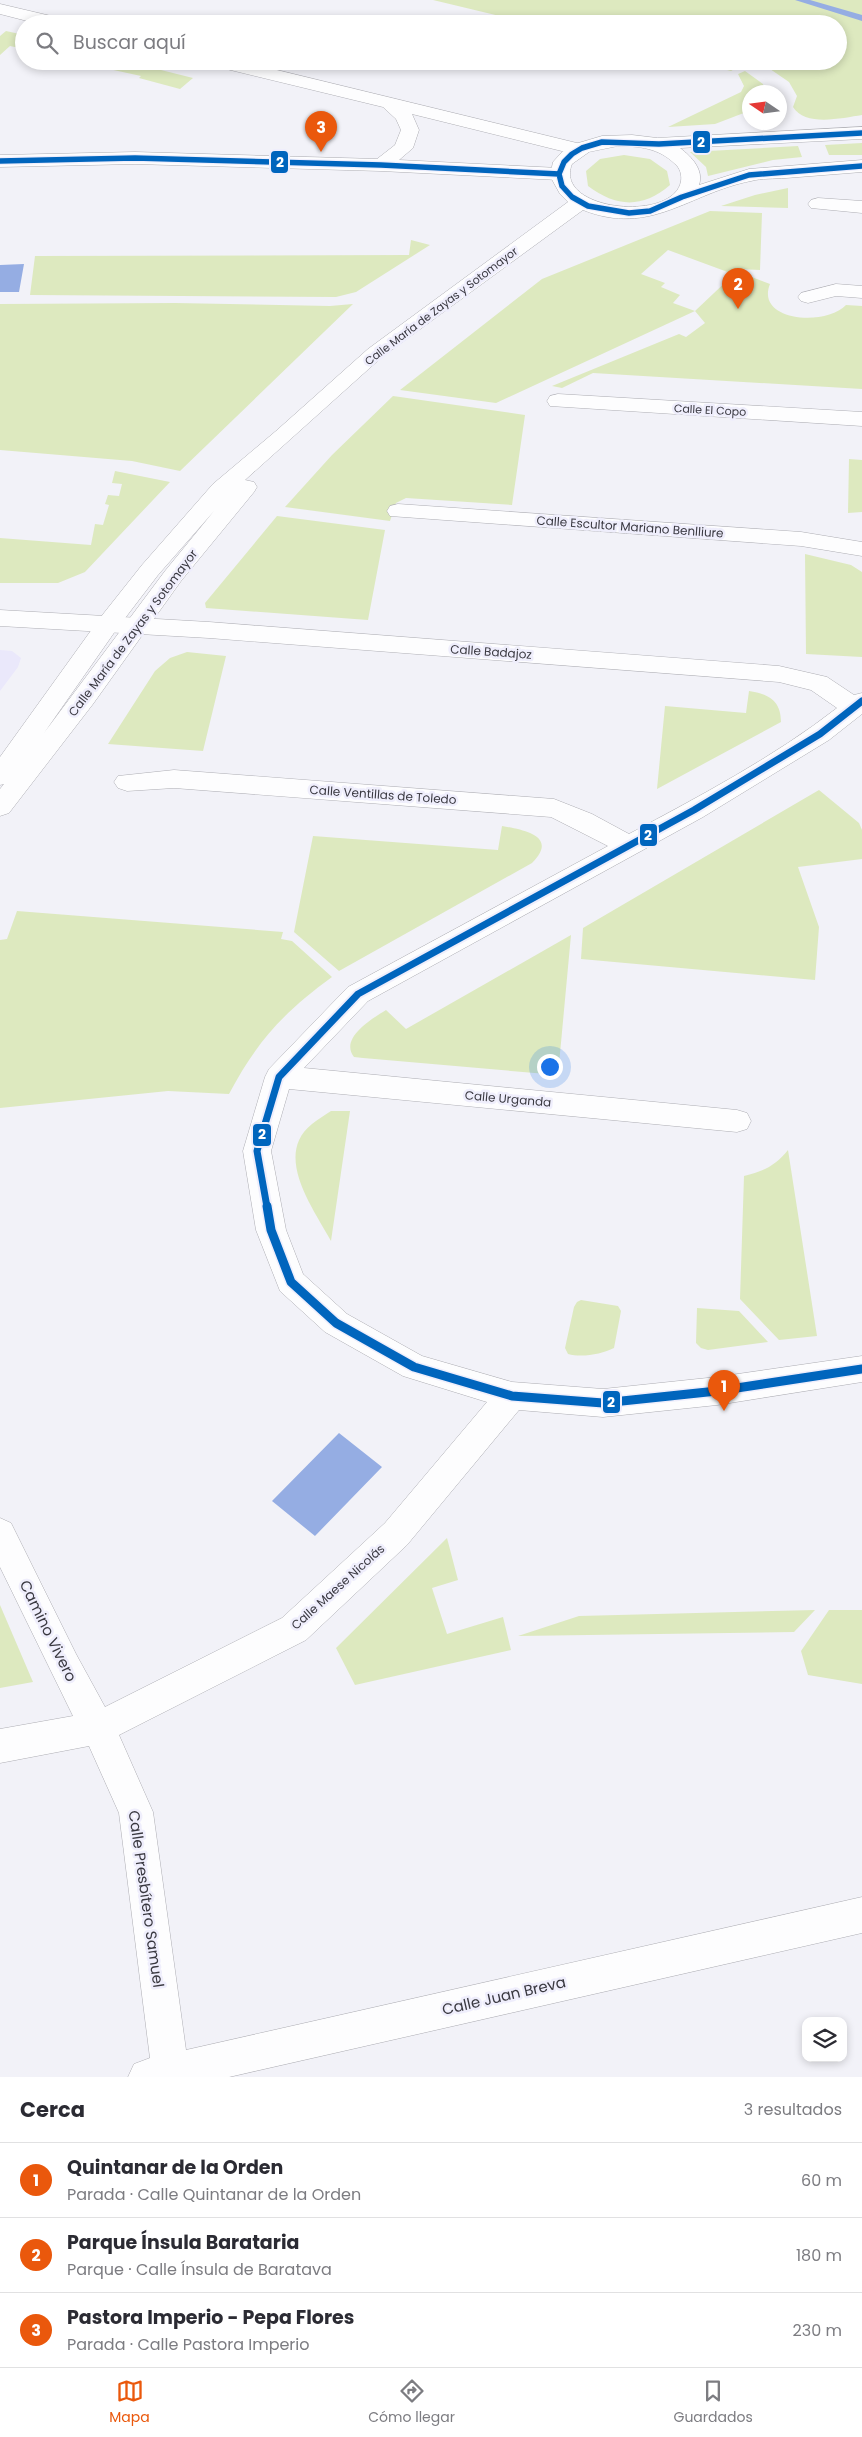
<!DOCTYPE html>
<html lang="es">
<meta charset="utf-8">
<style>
:root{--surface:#fff;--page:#f7f7f7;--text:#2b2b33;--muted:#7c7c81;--line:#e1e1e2;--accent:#ea580c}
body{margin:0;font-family:Poppins,sans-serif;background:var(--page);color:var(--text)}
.controls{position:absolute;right:15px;bottom:15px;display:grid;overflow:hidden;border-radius:10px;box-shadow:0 2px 8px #0003}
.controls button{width:45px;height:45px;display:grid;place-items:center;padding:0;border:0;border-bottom:1px solid var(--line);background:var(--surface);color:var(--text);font:25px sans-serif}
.compass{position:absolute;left:742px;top:85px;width:45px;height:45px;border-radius:50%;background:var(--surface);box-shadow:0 2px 8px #0003;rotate:283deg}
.you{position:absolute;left:549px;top:1066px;width:18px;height:18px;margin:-12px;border:4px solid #fff;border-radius:50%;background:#1a73e8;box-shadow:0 0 0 8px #1a73e833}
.badge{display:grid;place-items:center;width:32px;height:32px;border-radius:50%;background:var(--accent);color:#fff;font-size:16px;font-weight:700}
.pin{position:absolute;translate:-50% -41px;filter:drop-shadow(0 1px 2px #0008)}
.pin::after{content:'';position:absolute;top:26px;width:18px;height:15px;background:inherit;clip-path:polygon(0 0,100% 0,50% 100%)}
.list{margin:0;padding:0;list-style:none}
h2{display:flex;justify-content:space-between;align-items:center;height:65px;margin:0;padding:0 20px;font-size:21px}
h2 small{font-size:16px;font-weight:400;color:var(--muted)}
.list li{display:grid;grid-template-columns:32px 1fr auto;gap:15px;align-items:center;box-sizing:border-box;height:75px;padding:0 20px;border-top:1px solid var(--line)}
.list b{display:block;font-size:19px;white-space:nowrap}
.list p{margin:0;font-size:16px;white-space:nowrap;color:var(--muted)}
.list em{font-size:16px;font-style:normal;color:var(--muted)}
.icon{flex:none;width:28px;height:28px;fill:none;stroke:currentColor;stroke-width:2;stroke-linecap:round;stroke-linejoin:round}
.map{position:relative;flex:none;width:862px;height:2077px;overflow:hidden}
.search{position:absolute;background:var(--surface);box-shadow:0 2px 8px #0003;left:15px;right:15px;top:15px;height:55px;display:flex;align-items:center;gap:12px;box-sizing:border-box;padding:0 18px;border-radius:28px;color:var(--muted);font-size:19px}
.sheet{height:290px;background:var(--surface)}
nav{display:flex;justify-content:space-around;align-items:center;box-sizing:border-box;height:70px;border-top:1px solid var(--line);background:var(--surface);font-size:14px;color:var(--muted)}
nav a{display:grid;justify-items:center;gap:2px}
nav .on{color:var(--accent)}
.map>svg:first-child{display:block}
</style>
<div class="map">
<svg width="862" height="2077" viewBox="0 0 862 2077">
<rect width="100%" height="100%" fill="#f2f2f8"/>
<!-- built -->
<path fill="#eae8fb" d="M0,650l12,1 9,7 -3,9 -18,24z"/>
<!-- green -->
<path fill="#dde9bf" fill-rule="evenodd" d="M433,0h429v115c-20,3 -57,12 -69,-8l4,-11 -8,-14 -29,-20 78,-1v-37h-305z
M6,31l18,4v14l-14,-3 -10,9v-19z
M72,61h53l68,17 -13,11 -41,-11 2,-2z
M692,61h55l-16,10z
M745,71l18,13 2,8h-15l-1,19 -34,13 -47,3 73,-35 3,-6 -6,-12z
M862,143v12h-33l-4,-10z
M798,146l4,11 -29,3 -65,16 -2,-9 -16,-15z
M624,155l26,4 17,12 3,14c-28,24 -54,22 -82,1l-2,-15 14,-12z
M788,188v20l-67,-2 34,-11z
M710,211l52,2 -2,57 -21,-1 -3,2 34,13c-15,37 55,43 76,21l16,1v83l-269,-16 -31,15 -10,-2 127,-52 7,3 19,-14 -10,-12 -199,92 -96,-13 142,-111zM668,250l65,24v1l-38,36 -22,-8 7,-8 -19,-8 4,-4 -24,-9z
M411,240l19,5 -74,47 -20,5 -306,-2 5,-39 374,-1z
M175,303l155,3 23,-2 -173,167 -48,-10 -132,-11v-146z
M393,396l132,19 -13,90 -106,-7 -10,5 -6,18 -105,-14 47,-52z
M849,459l13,1v52l-14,1z
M115,471l55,11 -85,90 -27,11h-58v-45l91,7 4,-21 8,1 6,-20 -4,-1 3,-9 11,1 3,-12 -10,-1z
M277,516l108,14 -17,90 -162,-12 -1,-5z
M805,554l46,11 11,7v85l-56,-3z
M187,652l39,4 -23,95 -95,-7 47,-73 15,-13z
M749,691c19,3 32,9 32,31l-124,67 8,-83 81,7z
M819,790l40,33 3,7v29l-64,8 21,60 -4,53 -234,-21 2,-31z
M502,826c22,4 57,10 30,37l-193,108 -45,-39 19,-96 185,14z
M17,911l266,21 -2,7 11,2 40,36c-48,35 -75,64 -103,117l-61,-3 -168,17v-168l7,-1z
M571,935l-13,140 -195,-17 -9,-1c-15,-19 19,-39 32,-47l20,19z
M331,1111h19l-19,130c-18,-33 -58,-86 -19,-117 6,-5 13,-9 19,-13z
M788,1150l29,186 -38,4 -39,-41 4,-123c20,-5 31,-10 44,-26z
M581,1300l37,6 3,5 -7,37c-12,6 -32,10 -46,6l-3,-6 9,-41 3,-5z
M697,1308l42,3 29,31 -60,8 -7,-2 -5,-5z
M447,1538l11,42 -26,8 15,46 56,-17 8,33 -156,35 -19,-37z
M0,1605l33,77 -33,6z
M815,1610l-21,22 -276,4 61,-20z
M829,1610h33v74l-54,-9 -7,-24z"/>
<!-- water -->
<path fill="#95ade3" d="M24,264l-5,28h-19v-27z
M339,1433l43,34 -67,69 -43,-35z"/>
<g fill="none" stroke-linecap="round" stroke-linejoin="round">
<!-- stream -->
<path fill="#95ade3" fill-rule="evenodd" d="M795,0h15l52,15v6z"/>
<!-- minor casing -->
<g stroke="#adadb3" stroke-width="1">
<path id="minor" d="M0,4l68,16 3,4h-32l-39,-10z
M207,61h33l345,84 3,4 -3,4 -7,2 -166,-41 7,16 -6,18 -14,12 160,8 7,2 3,4 -3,4 -7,2 -178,-9 -246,-7 -135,3v-12l135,-3 242,7 18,-14 6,-15 -5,-11 -13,-12 -173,-42z
M818,198l44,3v12l-51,-5 -3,-4 3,-4z
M836,284l26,2v12l-26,-2 -28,7 -7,-2 -3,-4 3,-4z
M558,394l304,18v14l-312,-20 -3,-5 3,-5z
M398,504l403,28 61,10v14l-61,-10 -411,-30 -3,-5 3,-5z
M0,610l209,12 570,44 48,11 27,18 8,-2v21l-33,26 -126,77 -335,184 -64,67 433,42 10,3 4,8 -4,8 -10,3 -448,-43 -18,62 15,79 17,44 44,40 75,42 90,26 91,7 114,-12 145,-21v26l-145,23 -114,12 -84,-7 -112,135 -101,95 -187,95 34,77 33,238 676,-153v36l-633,144h-101l6,-13 16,-6 -31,-245 -30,-67 -89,17v-34l73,-13 -73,-149v-49l11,5 65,131 29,53 177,-89 103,-95 102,-121 -84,-26 -78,-44 -45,-41 -24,-61 -13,-79 22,-74 4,-8 79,-82 260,-141 -57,-29 -377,-29 -47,3 -9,-3 -4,-6 4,-6 56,-6 380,29 38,15 37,20c71,-38 145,-77 208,-126l-26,-18 -32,-8 -570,-44 -209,-12z"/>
</g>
<!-- tertiary casing -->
<g stroke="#adadb3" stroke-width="1">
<path id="tertiary" d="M862,127v12l-182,9c12,9 24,22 19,37l50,-16 113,-9v12c-25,2 -51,4 -76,6 -12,1 -24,0 -35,3 -62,12 -100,56 -168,29l-201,147 -137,123 9,2 3,5 -3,5 -73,89 -88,123 -84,109 -9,3v-27l4,-5 -4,1v-28l100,-139 42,-53 71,-81 63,-53 92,-82 200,-147 -8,-8 -10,-18 3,-14 9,-10 13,-8 27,-8 30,-1 25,3zM618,146c21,0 41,2 57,18 5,4 7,11 6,17 -7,42 -128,30 -109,-17l17,-12zM214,511l-49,60 -121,162 72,-103 42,-55z"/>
</g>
<!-- minor -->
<use href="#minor" fill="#fdfdfe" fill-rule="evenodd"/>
<!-- tertiary -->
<use href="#tertiary" fill="#fdfdfe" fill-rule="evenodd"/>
<!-- bus-1-far2 casing -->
<g stroke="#efeefc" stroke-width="8">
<path id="bus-1-far2" d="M862,133l-203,11 -57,-2 -20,6 -10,6 -8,8 -5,12 3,12 10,11 16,9 41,7 21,-2 32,-14 67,-22 113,-9
M0,161l135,-3 246,7 178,9"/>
</g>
<!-- bus-1-far1 casing -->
<g stroke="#efeefc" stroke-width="11">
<path id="bus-1-far1" d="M267,1207l-10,-56 22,-74 79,-83 336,-184 126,-76 42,-33"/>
</g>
<!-- bus-1 casing -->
<g stroke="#efeefc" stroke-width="12">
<path id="bus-1" d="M267,1206l4,24 20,52 45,41 78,44 98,29 91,7 114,-12 145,-22"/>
</g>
<!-- bus-1-far2 -->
<use href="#bus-1-far2" stroke="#0065bd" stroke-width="5.5"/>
<!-- bus-1-far1 -->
<use href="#bus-1-far1" stroke="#0065bd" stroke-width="7"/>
<!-- bus-1 -->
<use href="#bus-1" stroke="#0065bd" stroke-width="9"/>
</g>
<g text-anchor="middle" stroke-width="5" stroke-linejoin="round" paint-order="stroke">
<!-- far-street labels -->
<g font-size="11" fill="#393840" stroke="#efeefc">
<text transform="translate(441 306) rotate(-37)" y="4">Calle María de Zayas y Sotomayor</text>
<text transform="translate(710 410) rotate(3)" y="4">Calle El Copo</text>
</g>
<!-- street labels -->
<g font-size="12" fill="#393840" stroke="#efeefc">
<text transform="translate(630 527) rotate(4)" y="4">Calle Escultor Mariano Benlliure</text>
<text transform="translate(133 633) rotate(-53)" y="4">Calle María de Zayas y Sotomayor</text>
<text transform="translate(491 652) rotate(4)" y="4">Calle Badajoz</text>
<text transform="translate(383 795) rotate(4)" y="4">Calle Ventillas de Toledo</text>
<text transform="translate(508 1099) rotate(5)" y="4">Calle Urganda</text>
<text transform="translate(338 1587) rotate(-42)" y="4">Calle Maese Nicolás</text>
</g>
<!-- near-street labels -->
<g font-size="15" fill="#393840" stroke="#efeefc">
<text transform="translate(48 1631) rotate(64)" y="5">Camino Vivero</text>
<text transform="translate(146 1899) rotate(82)" y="5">Calle Presbítero Samuel</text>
<text transform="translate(504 1996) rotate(-13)" y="5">Calle Juan Breva</text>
</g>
</g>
<g stroke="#efeefc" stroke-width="2">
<rect x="692" y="130" width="19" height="24" rx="5" fill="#0065bd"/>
<rect x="270" y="150" width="19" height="24" rx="5" fill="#0065bd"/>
<rect x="639" y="823" width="19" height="24" rx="5" fill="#0065bd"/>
<rect x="252" y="1123" width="20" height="24" rx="5" fill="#0065bd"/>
<rect x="602" y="1390" width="19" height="24" rx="5" fill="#0065bd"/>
</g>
<g font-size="14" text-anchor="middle" font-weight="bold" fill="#fff">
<text x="701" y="147">2</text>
<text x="280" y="167">2</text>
<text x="648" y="840">2</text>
<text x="262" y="1139">2</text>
<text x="611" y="1407">2</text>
</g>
</svg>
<div class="controls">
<button><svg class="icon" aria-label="layers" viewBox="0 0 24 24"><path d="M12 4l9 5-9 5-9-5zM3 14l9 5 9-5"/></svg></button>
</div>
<svg class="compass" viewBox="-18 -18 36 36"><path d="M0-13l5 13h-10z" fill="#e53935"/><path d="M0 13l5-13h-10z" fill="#7c7c81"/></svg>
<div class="you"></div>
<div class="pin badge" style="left:724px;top:1411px">1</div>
<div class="pin badge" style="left:738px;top:309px">2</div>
<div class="pin badge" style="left:321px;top:152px">3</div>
<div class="search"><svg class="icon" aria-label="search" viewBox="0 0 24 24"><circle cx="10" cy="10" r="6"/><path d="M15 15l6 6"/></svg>Buscar aquí</div>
</div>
<section class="sheet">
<h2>Cerca<small>3 resultados</small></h2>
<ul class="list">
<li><span class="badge">1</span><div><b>Quintanar de la Orden</b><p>Parada · Calle Quintanar de la Orden</p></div><em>60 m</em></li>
<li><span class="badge">2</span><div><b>Parque Ínsula Barataria</b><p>Parque · Calle Ínsula de Baratava</p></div><em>180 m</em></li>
<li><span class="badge">3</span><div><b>Pastora Imperio - Pepa Flores</b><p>Parada · Calle Pastora Imperio</p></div><em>230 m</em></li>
</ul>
</section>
<nav>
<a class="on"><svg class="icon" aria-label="map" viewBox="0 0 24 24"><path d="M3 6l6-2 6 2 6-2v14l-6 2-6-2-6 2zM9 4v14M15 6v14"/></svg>Mapa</a>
<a><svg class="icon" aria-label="directions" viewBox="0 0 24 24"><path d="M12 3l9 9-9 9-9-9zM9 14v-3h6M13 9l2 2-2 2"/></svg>Cómo llegar</a>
<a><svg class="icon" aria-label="saved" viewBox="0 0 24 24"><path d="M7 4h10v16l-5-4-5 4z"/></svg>Guardados</a>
</nav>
